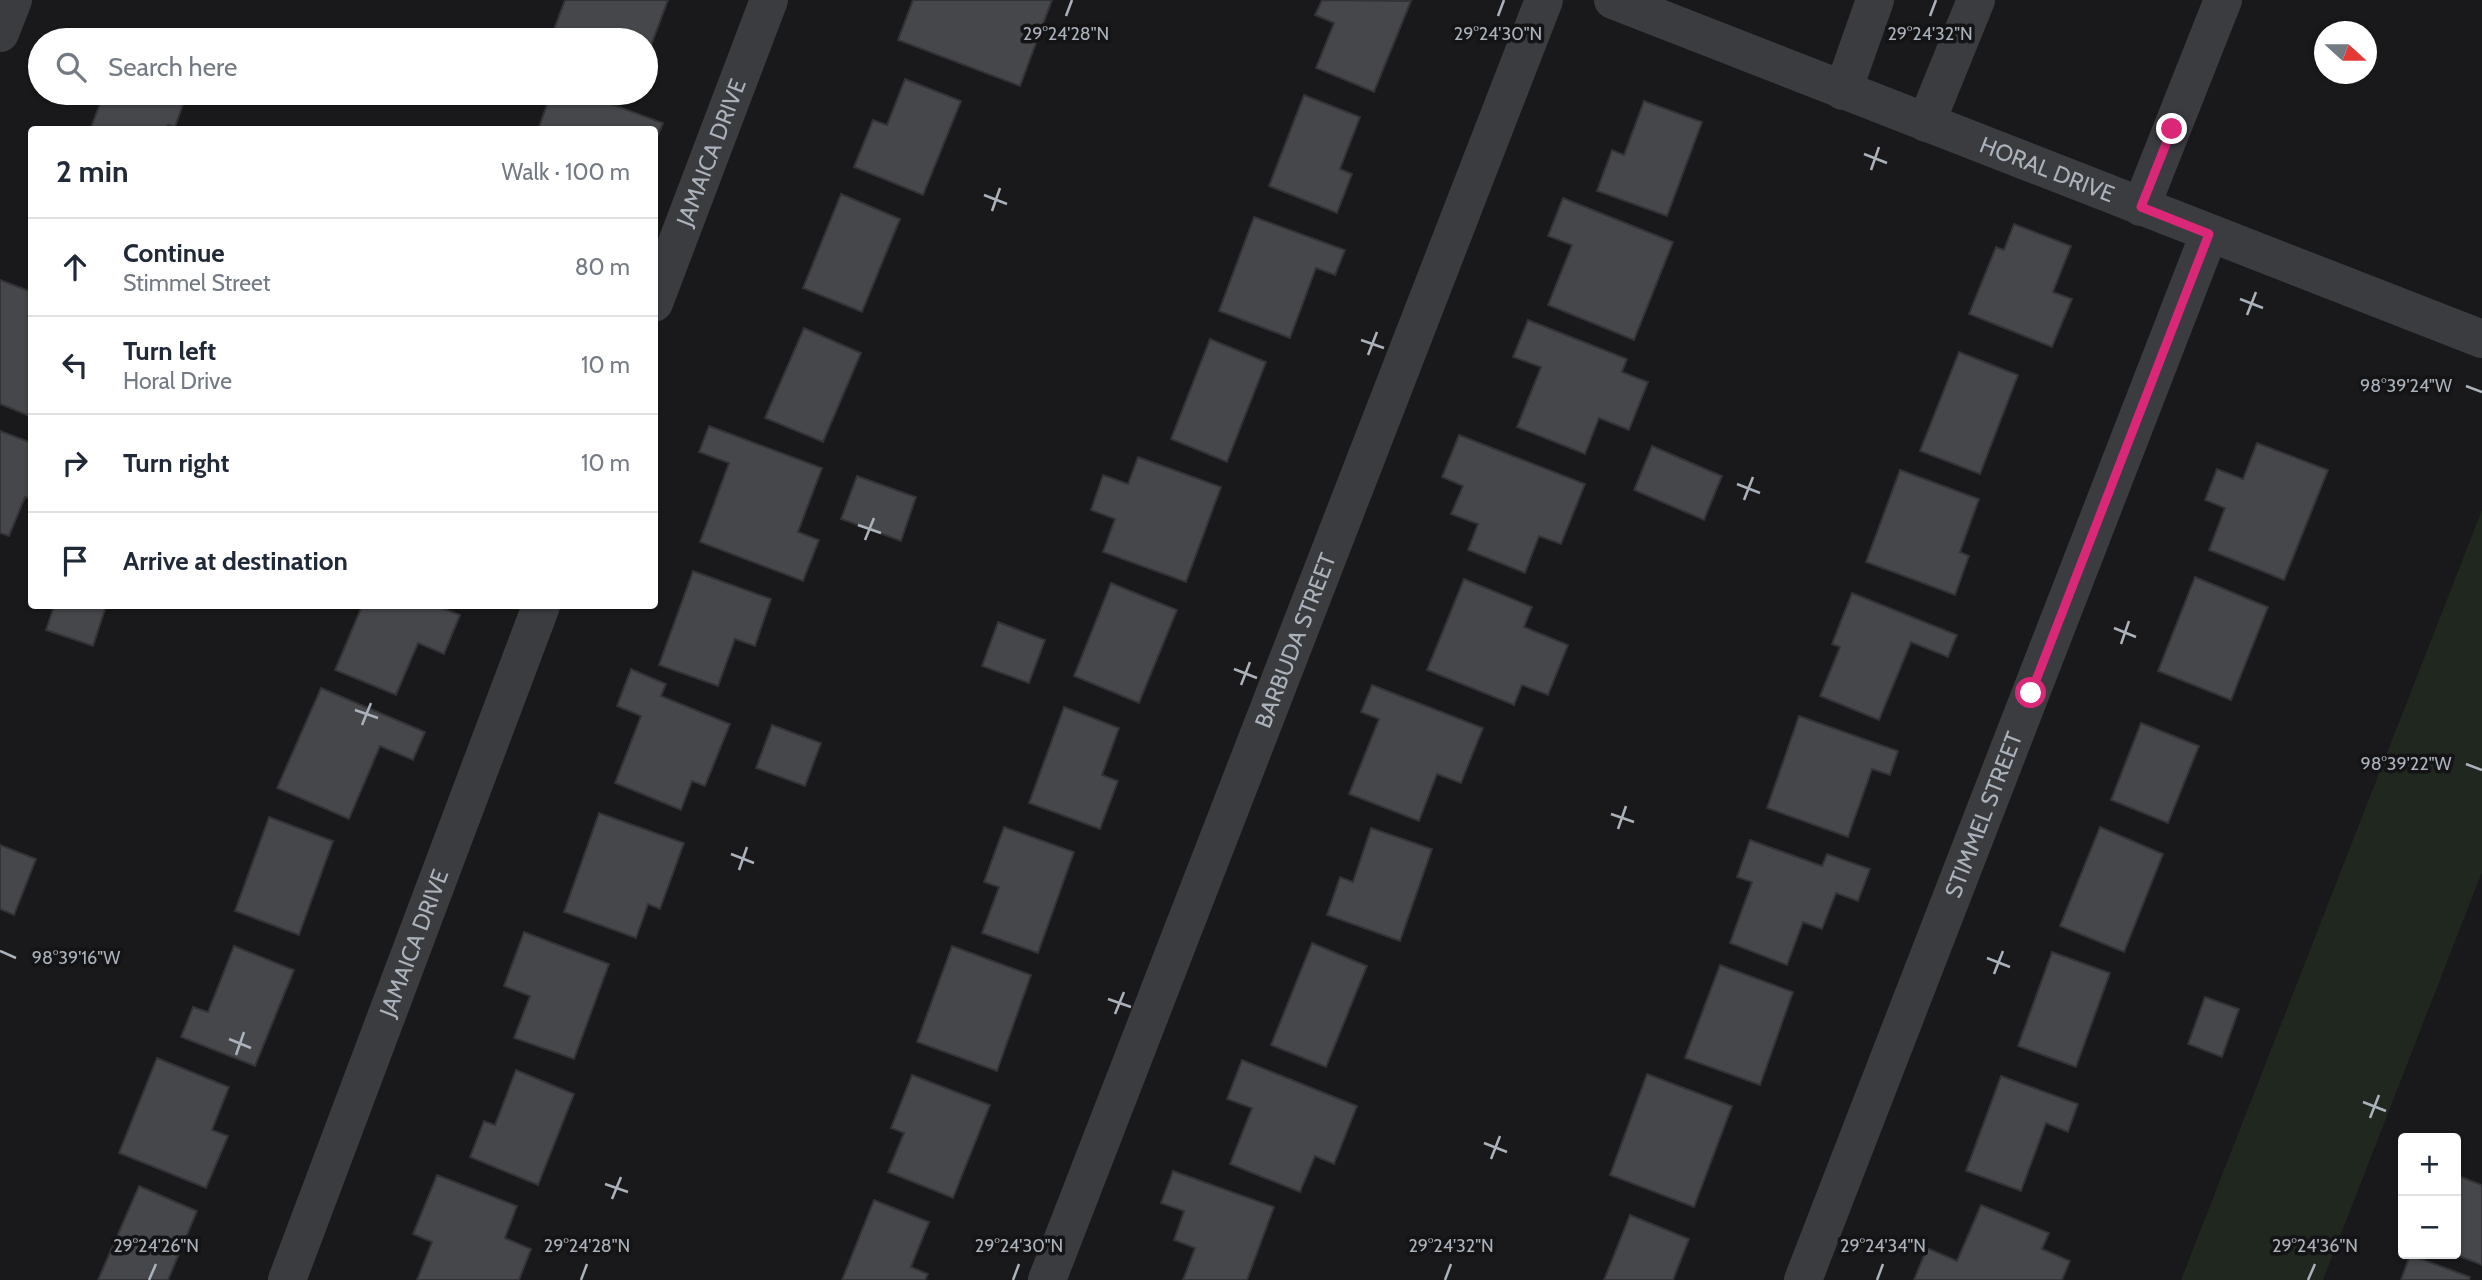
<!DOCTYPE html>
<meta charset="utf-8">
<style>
:root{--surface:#fff;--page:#f2f2f3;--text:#1f2937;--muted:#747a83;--line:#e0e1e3}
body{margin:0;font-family:Cabin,sans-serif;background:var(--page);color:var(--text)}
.controls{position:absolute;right:21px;bottom:21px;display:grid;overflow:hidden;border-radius:7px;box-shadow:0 2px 5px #0004}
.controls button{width:63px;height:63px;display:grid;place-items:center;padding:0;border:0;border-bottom:2px solid var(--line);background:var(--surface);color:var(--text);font:35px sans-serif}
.compass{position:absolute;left:2314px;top:21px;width:63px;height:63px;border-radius:50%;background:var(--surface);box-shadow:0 2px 5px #0004;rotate:111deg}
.stop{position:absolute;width:21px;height:21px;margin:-16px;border:5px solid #db2777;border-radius:50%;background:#fff}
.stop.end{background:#db2777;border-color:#fff;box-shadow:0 2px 7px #0008}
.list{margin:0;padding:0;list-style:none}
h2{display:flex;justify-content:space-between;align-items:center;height:91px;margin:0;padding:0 28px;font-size:30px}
h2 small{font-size:23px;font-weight:400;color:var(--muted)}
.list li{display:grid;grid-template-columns:46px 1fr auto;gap:21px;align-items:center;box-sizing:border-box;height:98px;padding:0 28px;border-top:2px solid var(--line)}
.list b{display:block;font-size:26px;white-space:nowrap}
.list p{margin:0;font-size:23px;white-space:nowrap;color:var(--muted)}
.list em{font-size:23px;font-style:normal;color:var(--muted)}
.icon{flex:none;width:38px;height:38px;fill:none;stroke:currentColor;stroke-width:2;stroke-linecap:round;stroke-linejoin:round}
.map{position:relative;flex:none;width:2482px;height:1280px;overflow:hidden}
.search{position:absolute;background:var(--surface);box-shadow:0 2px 5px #0004;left:28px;top:28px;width:630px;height:77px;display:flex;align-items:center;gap:18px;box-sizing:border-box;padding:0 24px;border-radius:38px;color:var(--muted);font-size:26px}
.panel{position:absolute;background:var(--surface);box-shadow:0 2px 5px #0004;left:28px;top:126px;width:630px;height:483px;border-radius:7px}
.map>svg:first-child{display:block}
</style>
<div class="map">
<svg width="2482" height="1280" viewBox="0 0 2482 1280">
<rect width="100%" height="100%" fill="#19191b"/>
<!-- green -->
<path fill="#1f271f" d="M2482,510v362l-159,408h-142z"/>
<!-- building -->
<path fill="#45474b" stroke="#333337" stroke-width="2" d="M565,0h103l-22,59v-19h-96z
M913,0h139l-32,86 -122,-46z
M1322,0l89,1 -37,91 -58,-24 18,-45 -19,-8z
M905,79l56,22 -38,94 -69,-28 19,-47 14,5z
M104,93h83l-12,34 -7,-2 -2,5h-76z
M551,93h30l82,30 -9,22v-15h-116z
M1304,95l56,22 -20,52 12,5 -15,39 -68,-27z
M1644,101l58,21 -35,94 -70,-25 15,-41 12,5z
M841,194l59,25 -38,93 -59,-24z
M1563,198l110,44 -39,98 -86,-35 24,-60 -24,-9z
M1254,217l91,33 -10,25 -19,-7 -26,70 -71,-27z
M2014,224l57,22 -18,46 19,7 -20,48 -83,-33 27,-67 8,3z
M0,280l32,12v125l-32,-13z
M1528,320l99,39 -5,13 26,10 -19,48 -30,-12 -14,36 -68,-27 24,-60 -28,-10z
M804,328l57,25 -38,89 -58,-24z
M1210,339l56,23 -39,100 -56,-23z
M1959,352l59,23 -38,99 -60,-23z
M709,426l113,42 -24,64 21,8 -16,41 -103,-39 29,-79 -30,-11z
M0,431l32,12v57l-7,-3 -16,39 -9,-3z
M1459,435l126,49 -24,60 -22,-8 -14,37 -57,-23 10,-26 -27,-10 12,-28 -21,-9z
M2257,443l71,27 -44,110 -75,-30 16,-42 -20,-8 12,-31 26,10z
M1652,446l70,30 -18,44 -70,-30z
M1138,457l83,30 -35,95 -83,-30 12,-33 -24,-9 12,-35 25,9z
M1900,470l79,29 -19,53 9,4 -14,39 -89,-33z
M857,476l59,21 -15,44 -60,-22z
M693,571l78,28 -16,47 -20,-7 -17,47 -59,-21z
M2195,577l73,30 -37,93 -73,-29z
M1464,579l68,28 -8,20 44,18 -20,50 -26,-10 -8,20 -87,-35z
M1111,583l66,27 -38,93 -65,-27z
M1852,593l105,42 -9,22 -37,-15 -32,78 -59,-24 20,-49 -8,-3z
M54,606h52l-13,40 -47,-16z
M362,606h75l23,9 -16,39 -26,-11 -22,52 -61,-25z
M998,622l47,18 -16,43 -47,-17z
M631,669l35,15 -5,12 69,28 -25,62 -13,-5 -11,29 -66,-27 26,-67 -24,-10z
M1372,685l111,43 -22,55 -24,-9 -18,47 -70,-27 30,-75 -18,-7z
M321,688l104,44 -12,28 -33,-14 -31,73 -72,-31z
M1064,707l55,21 -17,47 16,6 -18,48 -71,-26z
M1799,716l99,35 -8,24 -18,-6 -24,68 -81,-29z
M2141,723l58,23 -31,77 -57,-23z
M772,725l49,18 -16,43 -49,-18z
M599,813l85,30 -24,66 -12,-5 -12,34 -72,-26z
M269,817l64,24 -34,94 -64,-24z
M1004,827l70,25 -36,101 -56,-20 17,-46 -15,-5z
M2100,827l63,27 -39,98 -64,-26z
M1371,828l61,21 -32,92 -73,-26 13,-38 13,5z
M1750,840l72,26 5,-12 43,15 -12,32 -22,-8 -14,36 -19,-7 -16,43 -57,-22 22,-61 -15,-5z
M0,845l36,14 -22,56 -14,-6z
M524,932l85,32 -35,95 -60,-21 16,-42 -26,-10z
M1312,943l55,23 -41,101 -55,-22z
M234,946l60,24 -39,96 -74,-29 12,-30 15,5z
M952,946l79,29 -34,96 -80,-29z
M2052,952l58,21 -34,94 -58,-21z
M1720,965l73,27 -33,93 -75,-27z
M2205,997l34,12 -17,48 -34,-13z
M157,1058l72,29 -17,43 16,6 -22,52 -87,-35z
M1242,1060l115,46 -23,58 -19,-8 -15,36 -70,-28 22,-56 -25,-9z
M516,1070l58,24 -36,91 -68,-28 14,-36 11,4z
M1647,1074l85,32 -38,101 -84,-32z
M912,1075l78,30 -37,93 -65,-26 16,-39 -13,-5z
M2001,1076l77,28 -10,28 -22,-9 -25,68 -55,-20z
M1173,1171l101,36 -27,73h-64l12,-32 -21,-8 10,-29 -23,-8z
M437,1175l80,31 -12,32 26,11 -12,31h-102l15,-38 -19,-8z
M2456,1175l26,10v80l-28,-11h2z
M139,1186l58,25 -29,69h-70z
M874,1200l55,22 -18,45 17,7 -3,6h-83z
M1981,1205l68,28 -7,16 28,12 -8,19h-148l13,-32 30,13z
M1630,1215l59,24 -16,41h-69z
M2410,1255l60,22 -1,3h-68z"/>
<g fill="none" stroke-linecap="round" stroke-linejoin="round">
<!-- minor -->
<g stroke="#3a3c40" stroke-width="38">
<path id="s1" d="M1613,0l869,339"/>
<path d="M0,33l13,-33"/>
<path d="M1843,91l32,-91"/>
<path d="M1926,123l50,-123"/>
<path d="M2141,207l82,-207"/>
<path id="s2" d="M654,303l115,-303"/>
<path id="s3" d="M287,1280l254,-674"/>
<path id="s4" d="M1047,1280l497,-1280"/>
<path id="s5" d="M1803,1280l406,-1046"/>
</g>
</g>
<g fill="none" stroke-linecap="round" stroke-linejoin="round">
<!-- route -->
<path stroke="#db2777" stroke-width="9" d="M2031,693l178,-459 -68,-27 31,-78"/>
</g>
<!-- ticks -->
<path fill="none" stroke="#abb2bb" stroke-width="2.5" d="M1066,16l6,-16M1498,16l6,-16M1930,16l6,-16M1864,154l23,9M1871,170l8,-23M984,195l23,9M992,211l8,-23M2240,299l23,9M2247,315l9,-23M1361,340l23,8M1368,355l9,-23M2466,386l16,6M1737,484l23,9M1744,500l9,-23M858,525l23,8M865,540l9,-22M2114,628l22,9M2121,644l8,-23M1234,669l23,9M1241,685l9,-23M355,710l23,8M362,725l9,-22M2466,764l16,6M1611,814l23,8M1618,829l8,-23M731,854l23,9M739,870l8,-23M0,951l16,7M1987,958l23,9M1994,974l9,-23M1108,999l23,8M1115,1014l9,-22M229,1039l22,9M236,1055l8,-23M2363,1102l23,9M2370,1118l9,-23M1484,1143l23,9M1491,1159l9,-23M605,1184l23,8M612,1199l9,-22M149,1280l7,-16M581,1280l6,-16M1013,1280l6,-16M1445,1280l6,-16M1877,1280l6,-16M2308,1280l7,-16"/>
<g text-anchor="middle" stroke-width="7" stroke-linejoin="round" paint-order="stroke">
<!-- street labels -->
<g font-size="23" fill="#abb2bb" stroke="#141416">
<text dy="8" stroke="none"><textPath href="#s2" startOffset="161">JAMAICA DRIVE</textPath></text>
<text dy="8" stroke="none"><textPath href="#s1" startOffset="466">HORAL DRIVE</textPath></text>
<text dy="8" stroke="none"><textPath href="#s4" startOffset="686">BARBUDA STREET</textPath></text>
<text dy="8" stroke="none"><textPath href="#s5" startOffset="499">STIMMEL STREET</textPath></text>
<text dy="8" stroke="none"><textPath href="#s3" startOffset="360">JAMAICA DRIVE</textPath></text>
</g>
</g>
<g font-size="18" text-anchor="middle" fill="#abb2bb" stroke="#141416" stroke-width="7" stroke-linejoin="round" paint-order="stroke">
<text x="1066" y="40">29°24'28"N</text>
<text x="1498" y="40">29°24'30"N</text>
<text x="1930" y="40">29°24'32"N</text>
<text x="2406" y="392">98°39'24"W</text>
<text x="2406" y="770">98°39'22"W</text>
<text x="76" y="964">98°39'16"W</text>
<text x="156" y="1252">29°24'26"N</text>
<text x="587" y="1252">29°24'28"N</text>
<text x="1019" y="1252">29°24'30"N</text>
<text x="1451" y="1252">29°24'32"N</text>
<text x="1883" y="1252">29°24'34"N</text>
<text x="2315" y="1252">29°24'36"N</text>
</g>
</svg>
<div class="controls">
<button>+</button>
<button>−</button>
</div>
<svg class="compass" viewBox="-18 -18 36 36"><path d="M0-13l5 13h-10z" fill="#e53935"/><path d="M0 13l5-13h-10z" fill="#747a83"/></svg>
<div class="stop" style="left:2031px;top:693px"></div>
<div class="stop end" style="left:2172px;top:129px"></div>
<div class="search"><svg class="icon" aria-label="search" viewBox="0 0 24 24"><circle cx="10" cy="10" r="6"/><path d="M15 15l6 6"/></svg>Search here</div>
<section class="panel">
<h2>2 min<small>Walk · 100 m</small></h2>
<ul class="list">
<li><svg class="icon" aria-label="ahead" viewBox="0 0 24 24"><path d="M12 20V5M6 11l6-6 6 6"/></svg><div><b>Continue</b><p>Stimmel Street</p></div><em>80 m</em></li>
<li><svg class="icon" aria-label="left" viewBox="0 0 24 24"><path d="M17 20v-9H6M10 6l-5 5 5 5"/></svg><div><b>Turn left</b><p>Horal Drive</p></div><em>10 m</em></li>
<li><svg class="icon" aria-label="right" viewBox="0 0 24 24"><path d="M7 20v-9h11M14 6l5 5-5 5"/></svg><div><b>Turn right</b></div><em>10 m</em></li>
<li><svg class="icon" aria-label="arrive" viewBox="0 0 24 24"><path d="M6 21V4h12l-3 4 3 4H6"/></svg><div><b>Arrive at destination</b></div></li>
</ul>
</section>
</div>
